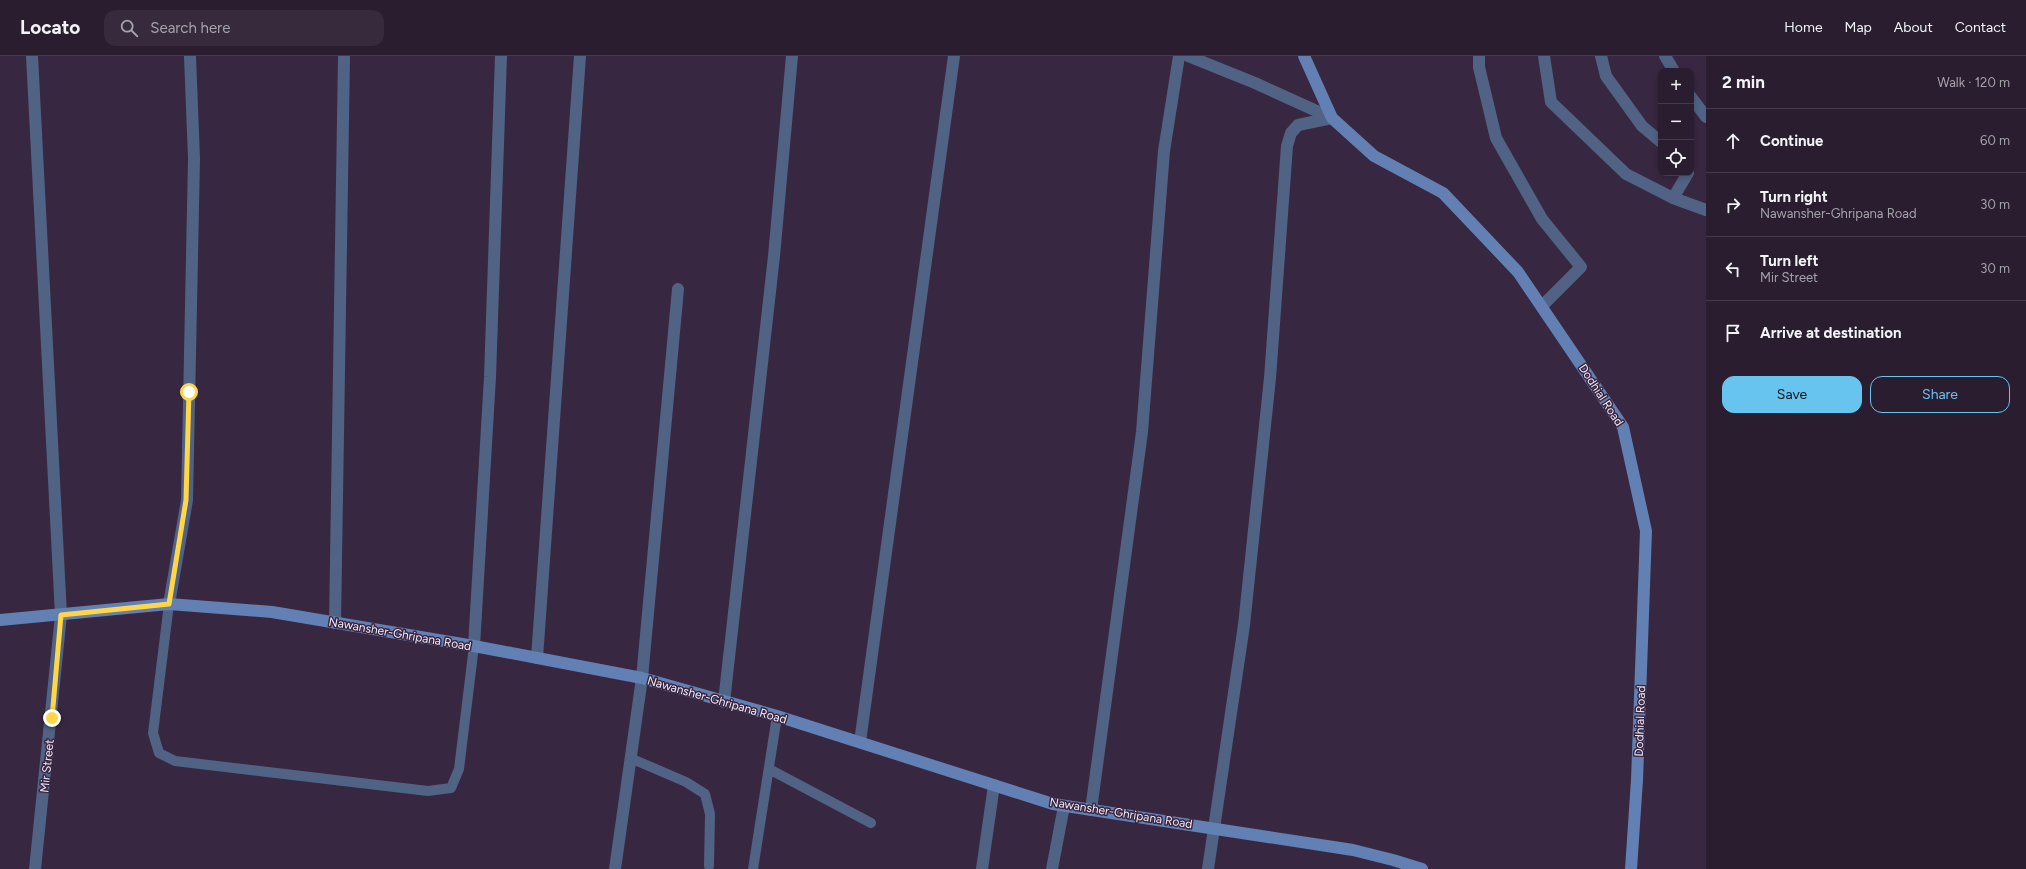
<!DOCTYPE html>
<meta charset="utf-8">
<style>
:root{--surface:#2a1d30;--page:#362a3c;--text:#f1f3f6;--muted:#a5a2ab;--line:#463b4c;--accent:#67c4ef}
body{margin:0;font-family:Figtree,sans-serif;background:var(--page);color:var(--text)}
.controls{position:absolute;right:12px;top:12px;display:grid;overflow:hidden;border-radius:8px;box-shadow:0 2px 6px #0003}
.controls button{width:36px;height:36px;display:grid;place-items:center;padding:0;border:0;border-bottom:1px solid var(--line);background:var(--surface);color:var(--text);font:20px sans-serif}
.stop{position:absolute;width:12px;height:12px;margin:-9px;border:3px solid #ffd54a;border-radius:50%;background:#fff}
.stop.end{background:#ffd54a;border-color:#fff;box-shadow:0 1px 4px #0008}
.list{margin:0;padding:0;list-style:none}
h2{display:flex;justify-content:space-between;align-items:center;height:52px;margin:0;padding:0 16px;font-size:17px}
h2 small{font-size:13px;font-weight:400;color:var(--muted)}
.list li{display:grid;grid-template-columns:26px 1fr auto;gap:12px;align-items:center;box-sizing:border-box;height:64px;padding:0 16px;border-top:1px solid var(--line)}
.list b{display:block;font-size:15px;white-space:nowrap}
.list p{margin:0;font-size:13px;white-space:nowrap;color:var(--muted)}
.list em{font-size:13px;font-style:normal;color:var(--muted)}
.actions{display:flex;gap:8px;padding:12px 16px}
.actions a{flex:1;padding:9px 0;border:1px solid var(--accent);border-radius:12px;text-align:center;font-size:14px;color:var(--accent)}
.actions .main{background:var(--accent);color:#111}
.icon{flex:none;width:22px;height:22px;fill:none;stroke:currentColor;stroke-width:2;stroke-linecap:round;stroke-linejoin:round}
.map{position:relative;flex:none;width:1706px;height:813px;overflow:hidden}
header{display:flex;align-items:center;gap:24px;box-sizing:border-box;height:56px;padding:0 20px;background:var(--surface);border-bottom:1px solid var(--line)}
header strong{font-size:19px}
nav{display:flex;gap:22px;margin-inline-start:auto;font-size:14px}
.search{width:280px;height:36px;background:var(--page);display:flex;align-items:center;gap:10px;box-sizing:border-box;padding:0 14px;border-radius:12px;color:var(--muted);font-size:15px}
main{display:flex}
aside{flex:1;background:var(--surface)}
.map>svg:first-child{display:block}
</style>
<header>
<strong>Locato</strong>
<div class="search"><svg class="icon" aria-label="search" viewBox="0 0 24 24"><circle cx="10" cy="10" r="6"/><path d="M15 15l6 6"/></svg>Search here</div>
<nav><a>Home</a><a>Map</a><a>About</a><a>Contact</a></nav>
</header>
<main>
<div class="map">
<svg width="1706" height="813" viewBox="0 0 1706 813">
<rect width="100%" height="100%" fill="#382740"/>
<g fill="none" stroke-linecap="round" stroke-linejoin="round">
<!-- lane -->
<path stroke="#506384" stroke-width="10" d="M169,548l-16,129 6,20 16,8 253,30 23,-3 8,-19 15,-123
M630,702l56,24 19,12 5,20 -1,52
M769,713l102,54
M753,813l24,-153"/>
<!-- street -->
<path stroke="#506384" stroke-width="12" d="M32,0l29,559 -26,254
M1188,0l67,27 77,35
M1479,0v11l17,71 46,81 39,48 -39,39
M1544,0l7,46 75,72 47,24 33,12
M1601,0l5,20 36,50 19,16
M1665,0l9,15
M1691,41l15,20
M1673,142l15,-25
M169,548l18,-104 7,-341 -4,-103
M335,567l9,-567
M474,590l16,-269 11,-321
M537,602l43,-602
M724,646l50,-446 18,-200
M860,686l94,-686
M1091,754l51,-378 22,-281 15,-95
M615,813l27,-191 36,-389
M982,813l12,-84
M1052,813l12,-63
M1208,813l36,-244 26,-247 17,-232 4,-13 7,-8 34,-7"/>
<!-- secondary -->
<path stroke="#6280b4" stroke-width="12" d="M1304,0l28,62 42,38 69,37 75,79 105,155 23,104 -9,249 -6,89
M0,564l169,-16 103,8 202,34 168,32 135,38 276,88 300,46 40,10 29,9"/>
</g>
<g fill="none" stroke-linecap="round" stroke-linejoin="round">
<!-- route -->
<path stroke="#ffd54a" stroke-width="5" d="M52,662l9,-103 108,-11 17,-104 3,-108"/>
</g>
<g text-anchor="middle" stroke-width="3" stroke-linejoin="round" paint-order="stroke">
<!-- street labels -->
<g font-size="12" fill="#f3e8f8" stroke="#382740">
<text transform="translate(1601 339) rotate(57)" y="4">Dodhial Road</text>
<text transform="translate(400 578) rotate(10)" y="4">Nawansher-Ghripana Road</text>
<text transform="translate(717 644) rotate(16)" y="4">Nawansher-Ghripana Road</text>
<text transform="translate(1640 665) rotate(-88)" y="4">Dodhial Road</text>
<text transform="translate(47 710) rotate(-84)" y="4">Mir Street</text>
<text transform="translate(1121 757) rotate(9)" y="4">Nawansher-Ghripana Road</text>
</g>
</g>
</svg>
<div class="controls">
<button>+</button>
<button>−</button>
<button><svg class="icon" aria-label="locate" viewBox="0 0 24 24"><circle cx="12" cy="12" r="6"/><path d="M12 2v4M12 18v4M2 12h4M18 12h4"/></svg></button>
</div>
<div class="stop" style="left:189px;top:336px"></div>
<div class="stop end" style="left:52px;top:662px"></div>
</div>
<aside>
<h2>2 min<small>Walk · 120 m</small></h2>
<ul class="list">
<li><svg class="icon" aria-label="ahead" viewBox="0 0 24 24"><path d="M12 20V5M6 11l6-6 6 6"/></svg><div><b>Continue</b></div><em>60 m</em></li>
<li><svg class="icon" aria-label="right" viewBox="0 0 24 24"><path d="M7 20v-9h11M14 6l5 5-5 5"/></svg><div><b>Turn right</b><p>Nawansher-Ghripana Road</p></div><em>30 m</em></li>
<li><svg class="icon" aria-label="left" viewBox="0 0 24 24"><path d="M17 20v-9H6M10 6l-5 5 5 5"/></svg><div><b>Turn left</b><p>Mir Street</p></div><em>30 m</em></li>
<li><svg class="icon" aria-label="arrive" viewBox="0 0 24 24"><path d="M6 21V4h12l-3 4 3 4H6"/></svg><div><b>Arrive at destination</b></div></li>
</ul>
<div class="actions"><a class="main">Save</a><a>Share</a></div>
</aside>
</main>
